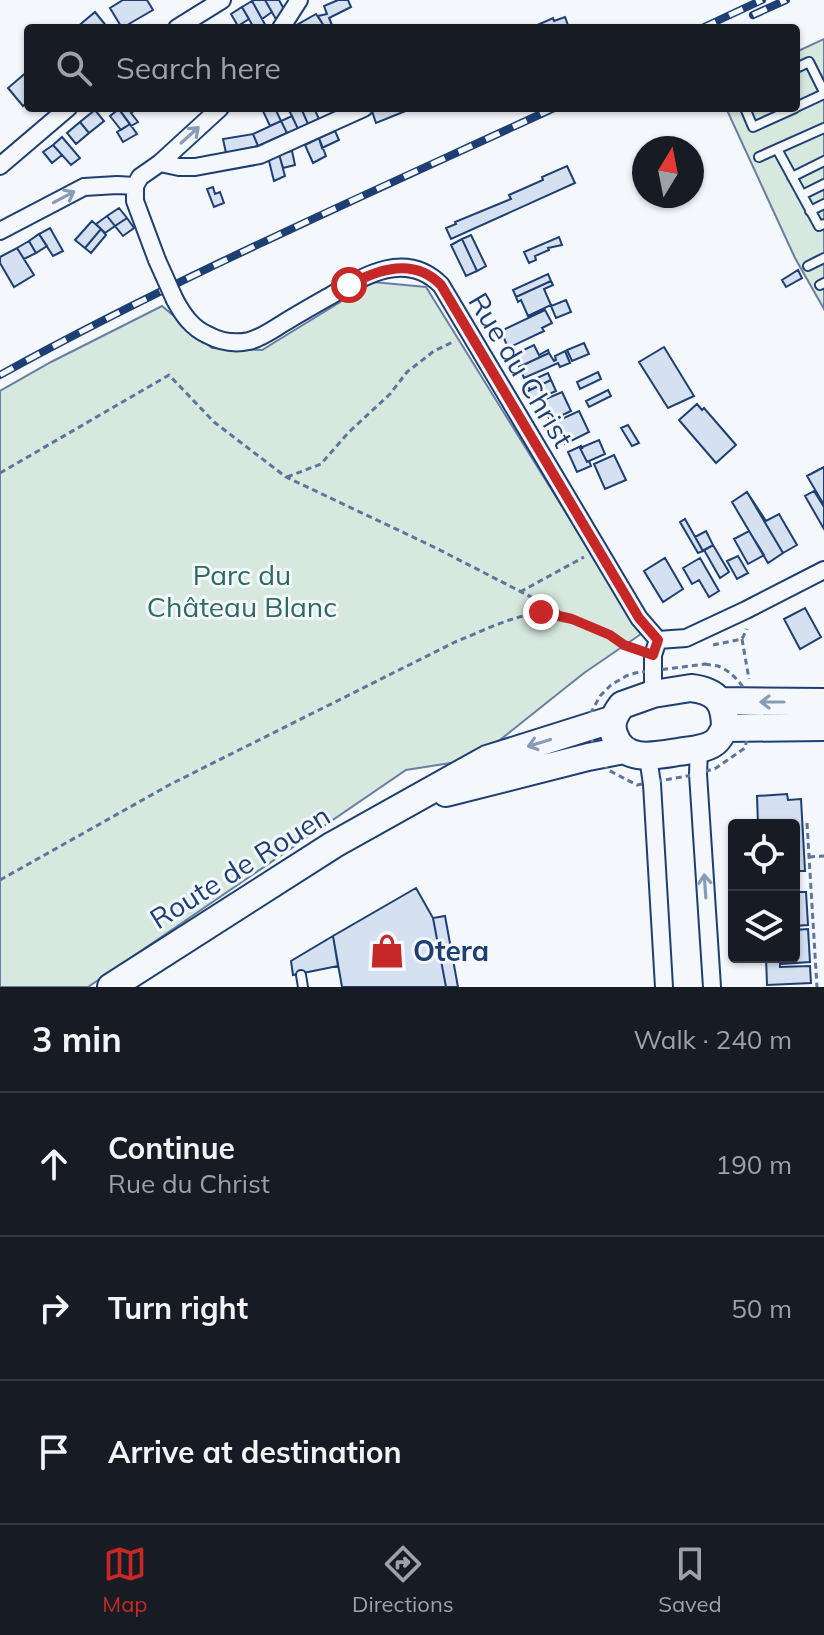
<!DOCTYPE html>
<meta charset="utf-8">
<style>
:root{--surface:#171b24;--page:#242831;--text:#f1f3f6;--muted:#9ea1a6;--line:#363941;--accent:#c62828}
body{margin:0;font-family:Mulish,sans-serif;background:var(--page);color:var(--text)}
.controls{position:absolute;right:24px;bottom:24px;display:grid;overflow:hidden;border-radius:8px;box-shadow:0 2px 6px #0004}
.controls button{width:72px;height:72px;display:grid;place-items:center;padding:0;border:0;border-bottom:2px solid var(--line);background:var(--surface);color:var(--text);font:40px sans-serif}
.compass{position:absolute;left:632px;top:136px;width:72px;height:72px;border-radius:50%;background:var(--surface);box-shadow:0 2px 6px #0004;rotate:10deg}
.stop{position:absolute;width:24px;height:24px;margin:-18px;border:6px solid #c62828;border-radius:50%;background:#fff}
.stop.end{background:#c62828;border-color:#fff;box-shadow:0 2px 8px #0008}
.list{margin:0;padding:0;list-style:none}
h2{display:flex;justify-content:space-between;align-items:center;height:104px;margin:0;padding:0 32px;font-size:34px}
h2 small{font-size:26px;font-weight:400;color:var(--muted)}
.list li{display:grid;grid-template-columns:52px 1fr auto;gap:24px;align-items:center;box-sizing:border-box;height:144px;padding:0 32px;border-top:2px solid var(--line)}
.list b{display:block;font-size:30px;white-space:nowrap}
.list p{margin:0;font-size:26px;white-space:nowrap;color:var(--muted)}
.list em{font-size:26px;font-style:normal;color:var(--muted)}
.icon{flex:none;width:44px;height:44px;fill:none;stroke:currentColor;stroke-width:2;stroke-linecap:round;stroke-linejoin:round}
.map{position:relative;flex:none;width:824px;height:987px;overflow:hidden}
.search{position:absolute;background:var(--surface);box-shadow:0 2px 6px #0004;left:24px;right:24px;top:24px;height:88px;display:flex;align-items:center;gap:20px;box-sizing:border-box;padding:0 28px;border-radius:8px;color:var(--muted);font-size:30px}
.sheet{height:536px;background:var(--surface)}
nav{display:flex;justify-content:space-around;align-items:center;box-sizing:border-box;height:112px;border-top:2px solid var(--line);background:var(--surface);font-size:22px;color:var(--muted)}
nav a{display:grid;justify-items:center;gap:4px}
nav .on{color:var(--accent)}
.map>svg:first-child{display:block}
</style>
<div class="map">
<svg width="824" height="987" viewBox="0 0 824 987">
<rect width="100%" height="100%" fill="#f4f7fb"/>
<!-- green -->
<path fill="#d7e8df" stroke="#687fa3" stroke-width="2" d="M824,39v270l-29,-51 -69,-150h70v-56z
M373,282l53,5 215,347 -57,39 -108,86 -70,11 -318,217h-88v-596l51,-29 111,-56 50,42 50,2z"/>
<!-- building -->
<path fill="#d5e0f0" stroke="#1d3f73" stroke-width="2" d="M123,0h24l6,10 -31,18 -12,-20z
M254,0h11l7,12 -10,7 -10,-18z
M265,0h14l6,11 -8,10z
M338,0h10l3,7 -22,11 3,7 -7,3 -7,-12 9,-2 -3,-8z
M252,1l15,27h-13l-12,-21z
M242,7l7,12 -11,7 -7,-12z
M95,12l13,16h-32z
M316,14l8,12 -28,2 -1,-2z
M565,17l4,11 -36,-1 20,-9 1,3z
M28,71v31l-5,4 -15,-18z
M118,108h20l-7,5 7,9 -7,4z
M275,108l6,13 -11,5 -8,-17z
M288,108h13l7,16 -10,5z
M301,108h13l5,11 -11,5z
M377,108h36l-37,15 -4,-12z
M119,109l11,15 -9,6 -11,-14z
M95,110l9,11 -15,12 -9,-11z
M292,116l6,13 -11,4 -6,-12z
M281,121l6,12 -29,13 -5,-12z
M80,122l9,11 -13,11 -9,-11z
M130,124l7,10 -14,8 -6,-10z
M335,131l4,9 -17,8 -3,-10z
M253,134l5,12 -32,7 -3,-14z
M62,137l18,21 -9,7 -18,-20z
M319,138l7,18 -13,7 -8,-18z
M53,145l9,10 -10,8 -9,-11z
M292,151l3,14 -12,3 -4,-14z
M279,154l6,22 -11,5 -6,-24z
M567,166l8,17 -124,56 -5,-11 10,-4 -1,-2 56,-23 -2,-4 34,-15 -1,-3z
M213,187l2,7 5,-2 4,11 -10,4 -7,-18z
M119,208l8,10 -12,8 -8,-10z
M107,216l8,10 -10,7 -9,-9z
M127,218l7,10 -11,8 -8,-10z
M92,221l9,8 -16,19 -10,-8z
M50,228l13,23 -10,5 -14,-22z
M101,229l5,6 -15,18 -6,-5z
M39,234l8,12 -11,7 -7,-12z
M471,235l15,31 -9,5 -15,-32z
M559,237l3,8 -14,3 1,2 -14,6 1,4 -7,3 -5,-11z
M462,239l15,32 -11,5 -15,-31z
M29,241l7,12 -12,6 -7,-11z
M17,248l17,27 -20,12 -14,-24v-6z
M798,270l4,8 -16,9 -4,-7z
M548,274l3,7 -35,16 -3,-7z
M551,281l2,4 -9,4 7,16 -23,11 -7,-16 -3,2 -2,-5z
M566,300l5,12 -15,6 -5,-12z
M545,310l7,13 -10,5 2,3 -36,17 -7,-17z
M584,343l5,11 -17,7 -5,-11z
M534,345l5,10 9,-5 1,3 -30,14 -6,-12z
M664,347l30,49 -26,12 -29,-46z
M565,351l5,12 -10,4 -2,-4 -34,15 -5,-11 30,-14 5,8 2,-1 -1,-4z
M598,372l3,7 -21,10 -3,-7z
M548,373l3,7 -21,10 -4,-7z
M551,380l5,11 -22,10 -2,-5 -4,1 -2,-5z
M608,390l3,6 -22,11 -3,-6z
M562,392l9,19 -21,10 -9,-20z
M697,404l5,6 2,-2 32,37 -20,18 -37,-43z
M579,411l10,21 -24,12 -10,-22z
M628,425l11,18 -7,3 -11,-18z
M599,440l6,14 -18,8 -7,-14z
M581,446l1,2h-2l7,14 2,-1 2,5 -14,6 -9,-20z
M614,455l12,25 -21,9 -11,-25z
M824,467v38l-17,-29z
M814,491l10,16v22l-19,-33z
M747,492l36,61 -15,10 -36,-61z
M747,492l19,29 13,-7 18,31 -14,8z
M685,519l18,32 -5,2 -18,-31z
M706,531l7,14 -10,6 -8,-14z
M749,531l15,24 -16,9 -14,-25z
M713,545l16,27 -9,6 -16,-28z
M738,556l10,17 -11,6 -10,-18z
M665,558l18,31 -20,13 -19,-31z
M700,558l19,33 -10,6 -10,-17 -7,4 -9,-16z
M805,608l16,29 -21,12 -16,-30z
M787,794l1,6 13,-1 4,72h-11v-46h-36l-1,-29z
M416,888l17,30 13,69h-104l-9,-51z
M794,892h12l2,33 -14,1z
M445,916l13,71h-12l-13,-69z
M808,929l2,33 -30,2v3l30,-1 1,17 -44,2 -1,-28h28v-27z
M333,936l5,30 -45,9 -2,-14z"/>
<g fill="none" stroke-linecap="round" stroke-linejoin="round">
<!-- lane casing -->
<g stroke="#1d3f73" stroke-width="12">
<path id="lane" d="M796,68l13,-6 15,30
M796,107l28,-13
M745,108l8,19 42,-19
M777,149l42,77 5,-2
M759,157l65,-29
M792,177l32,-16
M802,195l22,-11
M810,211l14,-7
M808,266l16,-8
M820,285l4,-2
M301,975l2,12"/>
</g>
<!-- street casing -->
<g stroke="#1d3f73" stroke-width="20">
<path id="street" d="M177,28l45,-28
M281,28l18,-28
M160,163l19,4h16l65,-12 104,-47
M0,166l68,-58
M135,186l5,-9 20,-14 60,-55
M135,186v15l22,59
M0,231l84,-44 33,-2 18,1
M175,300c8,15 17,28 33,35 13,7 27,9 41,6 12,-3 23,-11 33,-17 16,-10 32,-19 48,-28 35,-21 76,-46 111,-11l198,333 19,22
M658,640l28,-2 60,-28 78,-40
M653,694v-39l5,-15
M699,749l-1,25 14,213
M648,757l4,27 12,203"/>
</g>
<!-- primary casing -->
<g stroke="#1d3f73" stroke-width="30">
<path id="primary" d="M691,688c26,3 34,14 34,40 -3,5 -6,12 -11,15 -10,7 -25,7 -36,9 -24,4 -55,11 -64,-18 -4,-11 1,-20 8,-29l31,-11z
M720,701l104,1
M725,728l99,-1
M446,793l142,-36 36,-7
M111,987l222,-142 154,-86 127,-40"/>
</g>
<!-- path -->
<path stroke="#5e769c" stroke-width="3" stroke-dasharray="6 4" stroke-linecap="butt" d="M0,473l169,-98 45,47 72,55 150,71 130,67
M287,477l34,-13 27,-31 42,-39 17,-22 27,-21 21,-10
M520,592l64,-35
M742,639l7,40
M713,645l29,-6 5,-10
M705,664c4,1 9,1 13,2 14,5 30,23 32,38 2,14 -2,30 -5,44l-29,20 -18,6 -61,11 -29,-15 -11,-15 -9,-27v-10l12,-22 11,-11 15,-9 9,-3z
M807,823l10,164
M809,857l15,-1
M0,880l171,-96 284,-142c25,-10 57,-26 84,-29 10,-2 27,3 37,7 22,9 41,21 63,29"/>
<!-- lane -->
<use href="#lane" stroke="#f4f7fb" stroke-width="8"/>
<!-- street -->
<use href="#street" stroke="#f4f7fb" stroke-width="16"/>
<!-- primary -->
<use href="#primary" stroke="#f4f7fb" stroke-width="26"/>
<!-- rail casing -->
<g stroke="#1d3f73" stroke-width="8">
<path id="rail" d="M753,15l33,-15
M702,28l60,-28
M0,375c180,-99 368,-181 554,-267"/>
</g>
<!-- rail -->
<use href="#rail" stroke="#f4f7fb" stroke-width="5" stroke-dasharray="15" stroke-linecap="butt"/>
<!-- street-bridge casing -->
<g stroke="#1d3f73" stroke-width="20" stroke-linecap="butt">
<path id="street-bridge" d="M157,260l18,40"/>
</g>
<!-- street-bridge -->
<use href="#street-bridge" stroke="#f4f7fb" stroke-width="16"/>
</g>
<!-- one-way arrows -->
<defs><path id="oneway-shaft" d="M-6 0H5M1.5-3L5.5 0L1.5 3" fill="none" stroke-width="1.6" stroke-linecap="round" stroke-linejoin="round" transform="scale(2)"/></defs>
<g stroke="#889bb7">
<use href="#oneway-shaft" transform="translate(190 135) rotate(-42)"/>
<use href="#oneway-shaft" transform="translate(64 197) rotate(-28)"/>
<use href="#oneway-shaft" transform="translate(772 702) rotate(-180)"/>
<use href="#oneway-shaft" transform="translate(539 743) rotate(163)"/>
<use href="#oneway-shaft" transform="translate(705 886) rotate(-94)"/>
</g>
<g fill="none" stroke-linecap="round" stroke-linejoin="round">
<!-- route -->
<path stroke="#c62828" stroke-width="10" d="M349,285c30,-16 65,-28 92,0l198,333 19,22 -5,15 -29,-10 -14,-10 -38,-16 -31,-7"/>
</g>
<!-- icons -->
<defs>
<g id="shop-bare" transform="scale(2.76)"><path d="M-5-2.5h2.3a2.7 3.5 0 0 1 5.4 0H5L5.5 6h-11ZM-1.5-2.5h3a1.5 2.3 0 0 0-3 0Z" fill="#c62828" stroke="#f4f7fb" stroke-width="2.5" paint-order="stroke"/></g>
</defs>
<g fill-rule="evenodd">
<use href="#shop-bare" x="387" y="951"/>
</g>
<g text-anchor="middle" stroke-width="6" stroke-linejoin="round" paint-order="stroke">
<!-- street labels -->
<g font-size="28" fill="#1d3f73" stroke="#f4f7fb">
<text transform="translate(521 370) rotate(59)" y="10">Rue du Christ</text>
<text transform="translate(240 867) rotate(-32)" y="10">Route de Rouen</text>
</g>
<!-- park labels -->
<g font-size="28" fill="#2c6c60" stroke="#f4f7fb">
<text x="242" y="585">Parc du<tspan x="242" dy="32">Château Blanc</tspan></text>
</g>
<!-- poi labels -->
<g font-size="28" font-weight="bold" fill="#1d3f73" stroke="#f4f7fb" text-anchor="start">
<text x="413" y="961">Otera</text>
</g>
</g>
</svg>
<div class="controls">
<button><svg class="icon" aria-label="locate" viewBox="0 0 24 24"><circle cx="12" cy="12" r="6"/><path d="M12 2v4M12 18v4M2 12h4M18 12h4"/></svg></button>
<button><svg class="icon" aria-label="layers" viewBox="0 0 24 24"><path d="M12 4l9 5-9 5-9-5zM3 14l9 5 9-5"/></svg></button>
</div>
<svg class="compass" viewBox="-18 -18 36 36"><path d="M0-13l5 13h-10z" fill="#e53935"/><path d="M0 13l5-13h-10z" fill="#9ea1a6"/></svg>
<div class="stop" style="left:349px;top:285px"></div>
<div class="stop end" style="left:541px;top:612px"></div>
<div class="search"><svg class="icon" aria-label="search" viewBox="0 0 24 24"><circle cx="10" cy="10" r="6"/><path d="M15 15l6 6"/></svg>Search here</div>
</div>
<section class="sheet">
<h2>3 min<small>Walk · 240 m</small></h2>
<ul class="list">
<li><svg class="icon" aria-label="ahead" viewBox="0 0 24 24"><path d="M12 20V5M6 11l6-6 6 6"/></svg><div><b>Continue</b><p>Rue du Christ</p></div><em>190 m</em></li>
<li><svg class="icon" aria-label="right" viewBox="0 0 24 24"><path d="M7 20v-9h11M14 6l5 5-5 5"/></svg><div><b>Turn right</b></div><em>50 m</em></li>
<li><svg class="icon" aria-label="arrive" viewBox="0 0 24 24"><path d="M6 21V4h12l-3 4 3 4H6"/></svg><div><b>Arrive at destination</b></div></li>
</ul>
</section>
<nav>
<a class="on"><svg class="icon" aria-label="map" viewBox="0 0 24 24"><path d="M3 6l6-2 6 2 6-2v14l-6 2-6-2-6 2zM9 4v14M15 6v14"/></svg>Map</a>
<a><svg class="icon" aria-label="directions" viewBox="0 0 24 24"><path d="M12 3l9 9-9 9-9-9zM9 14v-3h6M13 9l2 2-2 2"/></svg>Directions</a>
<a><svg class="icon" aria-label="saved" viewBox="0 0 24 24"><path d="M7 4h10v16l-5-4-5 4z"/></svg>Saved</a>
</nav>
